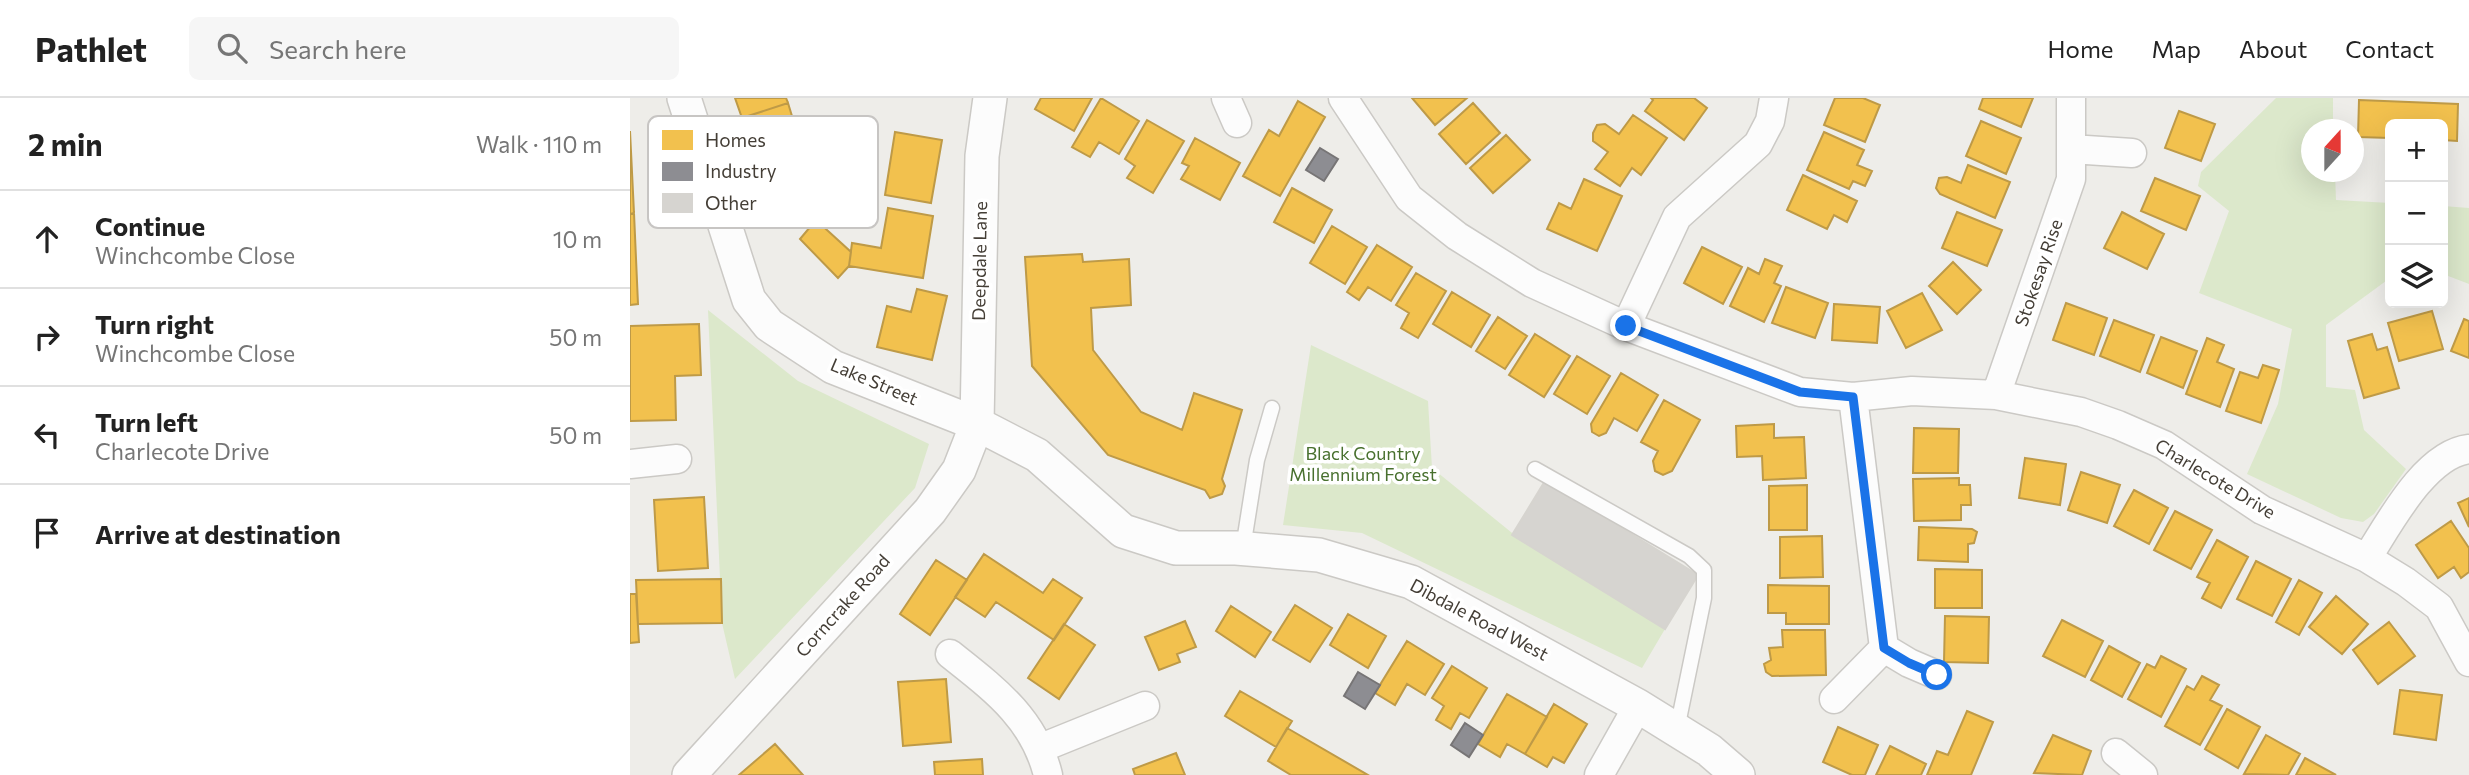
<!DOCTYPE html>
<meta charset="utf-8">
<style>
:root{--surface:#fff;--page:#f6f6f6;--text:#222;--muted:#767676;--line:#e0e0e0}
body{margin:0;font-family:Commissioner,sans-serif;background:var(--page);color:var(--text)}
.controls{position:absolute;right:21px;top:21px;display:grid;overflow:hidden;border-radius:10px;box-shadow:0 7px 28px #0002}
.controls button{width:63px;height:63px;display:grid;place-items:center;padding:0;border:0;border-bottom:2px solid var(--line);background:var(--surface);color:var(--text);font:35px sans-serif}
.compass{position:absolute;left:1671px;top:21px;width:63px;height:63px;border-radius:50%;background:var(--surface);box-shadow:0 7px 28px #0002;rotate:21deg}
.stop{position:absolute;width:21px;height:21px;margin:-16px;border:5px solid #1a73e8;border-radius:50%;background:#fff}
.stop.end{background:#1a73e8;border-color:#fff;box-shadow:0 2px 7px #0008}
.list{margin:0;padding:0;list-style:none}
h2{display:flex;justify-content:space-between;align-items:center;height:91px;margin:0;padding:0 28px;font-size:30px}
h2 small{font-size:23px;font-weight:400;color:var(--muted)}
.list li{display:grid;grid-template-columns:46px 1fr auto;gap:21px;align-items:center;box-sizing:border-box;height:98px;padding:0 28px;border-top:2px solid var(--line)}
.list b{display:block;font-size:26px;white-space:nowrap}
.list p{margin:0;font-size:23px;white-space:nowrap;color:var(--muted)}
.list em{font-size:23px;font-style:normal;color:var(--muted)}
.icon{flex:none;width:38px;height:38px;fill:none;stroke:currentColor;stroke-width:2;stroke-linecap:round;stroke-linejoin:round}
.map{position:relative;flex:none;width:1839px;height:677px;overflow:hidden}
header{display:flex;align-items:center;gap:42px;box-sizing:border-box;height:98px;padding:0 35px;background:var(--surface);border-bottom:2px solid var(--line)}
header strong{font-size:33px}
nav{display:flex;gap:38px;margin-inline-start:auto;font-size:24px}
.search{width:490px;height:63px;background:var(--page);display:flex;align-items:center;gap:18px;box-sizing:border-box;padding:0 24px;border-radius:10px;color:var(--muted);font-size:26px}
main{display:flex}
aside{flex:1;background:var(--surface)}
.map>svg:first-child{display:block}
</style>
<header>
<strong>Pathlet</strong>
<div class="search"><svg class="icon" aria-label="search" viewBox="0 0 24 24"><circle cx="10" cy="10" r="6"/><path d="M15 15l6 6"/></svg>Search here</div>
<nav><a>Home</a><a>Map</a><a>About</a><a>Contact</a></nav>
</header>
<main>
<aside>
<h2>2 min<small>Walk · 110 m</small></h2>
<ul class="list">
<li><svg class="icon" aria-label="ahead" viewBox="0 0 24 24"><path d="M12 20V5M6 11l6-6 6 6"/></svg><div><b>Continue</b><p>Winchcombe Close</p></div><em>10 m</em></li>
<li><svg class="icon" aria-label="right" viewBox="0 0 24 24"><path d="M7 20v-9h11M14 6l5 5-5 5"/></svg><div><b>Turn right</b><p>Winchcombe Close</p></div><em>50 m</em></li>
<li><svg class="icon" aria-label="left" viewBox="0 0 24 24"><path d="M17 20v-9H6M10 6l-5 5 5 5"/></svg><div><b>Turn left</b><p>Charlecote Drive</p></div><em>50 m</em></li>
<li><svg class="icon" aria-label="arrive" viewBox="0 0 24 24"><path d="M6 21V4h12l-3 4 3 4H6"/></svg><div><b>Arrive at destination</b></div></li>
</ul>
</aside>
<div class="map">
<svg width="1839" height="677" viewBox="0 0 1839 677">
<rect width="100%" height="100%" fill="#eeede9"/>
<!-- green -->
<path fill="#dce8cb" d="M1646,0h57v31l-21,1v42h23l1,28 54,3v75l-64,47v62l29,3 9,40 42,39 -32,45 -11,8 -22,-4 -94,-44 31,-70 14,-75 -93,-36 30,-82 -31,-25 3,-14z
M1813,108l26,2v76l-26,-10z
M78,212l90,71 131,63 -14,44 -180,191 -13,-56z
M681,247l117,56 4,67 90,73 143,88 -23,39 -280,-135 -79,-8z"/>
<!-- homes -->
<path fill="#f2c14e" stroke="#be9a47" stroke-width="2" d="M105,0h51l2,5 -46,15z
M411,0h51l-18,33 -39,-22z
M471,0l38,23 -20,33 -20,-12 -9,15 -18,-10z
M782,0h55l-32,27z
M1021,0h43l13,10 -23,32 -39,-29 8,-11z
M1205,0h28l17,7 -15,37 -41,-17z
M1353,0h50l-12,29 -42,-18z
M1729,2l99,4 -1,37 -14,-1v-16h-53v14l-32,-1z
M668,3l27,16 -45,79 -37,-20 26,-46 10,6z
M158,5l11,36 -46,14 -11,-35z
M843,5l27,30 -34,31 -27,-30z
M1549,13l36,13 -14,37 -36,-13z
M1003,17l34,23 -26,37 -9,-7 -12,18 -25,-17 13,-17 -15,-11v-8l4,-8 8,-1 14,10z
M517,22l37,21 -31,52 -26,-15 8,-12 -10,-7z
M1351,23l40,17 -15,36 -40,-18z
M0,33l4,82 -4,1z
M265,34l47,8 -11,63 -46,-8z
M1194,34l40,18 -7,15 15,6 -7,15 -12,-5 -4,8 -42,-19z
M876,37l24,25 -37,33 -23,-25z
M565,40l45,25 -20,37 -39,-21 8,-13 -7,-3z
M1338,67l42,17 -15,36 -55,-24 -4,-6 3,-10 8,-1 14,6z
M1173,77l54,26 -10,21 -13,-7 -7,14 -40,-19z
M1525,80l45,18 -14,34 -45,-19z
M954,81l38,17 -25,55 -50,-22 12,-26 12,6z
M662,90l40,22 -18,33 -40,-21z
M258,110l45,8 -10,62 -74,-12 3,-23 29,5z
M1327,114l45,18 -15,36 -45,-18z
M1492,114l42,22 -17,35 -43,-21z
M4,115l4,91 -8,1v-91z
M186,122l35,32 -2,14 -11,12 -38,-39z
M702,128l35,21 -22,37 -35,-21z
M747,147l35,22 -21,34 -23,-14 -9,13 -12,-8z
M1072,149l40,20 -19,37 -39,-21z
M452,156l1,8 46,-3 2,46 -40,3 2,42 48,62 41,18 12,-37 48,17 -20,69 3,7 -3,8 -12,4 -5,-8 -97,-35 -76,-89 -7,-109z
M1135,161l17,7 -8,17 7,3 -17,36 -34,-16 18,-38 11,6z
M1323,164l28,28 -24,24 -28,-28z
M786,175l30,18 -28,47 -17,-10 8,-15 -13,-8z
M1156,189l42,16 -13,35 -43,-15z
M287,191l30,7 -15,64 -55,-13 10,-41 24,6z
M822,194l38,23 -19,32 -38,-23z
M1292,195l20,37 -36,18 -19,-37z
M1436,205l41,15 -13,37 -41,-15z
M1204,206l46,3 -3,36 -45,-3z
M1802,213l11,38 -44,12 -11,-38z
M868,219l29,19 -22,33 -29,-18z
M1834,221l5,2v37l-18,-7z
M1484,222l40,15 -14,37 -40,-16z
M69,226l2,51 -26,1 1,44 -46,1v-95z
M905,236l35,22 -26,41 -35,-22z
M1742,236l5,16 10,-3 12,41 -35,10 -16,-57z
M1531,239l36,14 -14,37 -36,-15z
M1577,240l17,7 -7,17 17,7 -14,38 -34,-13z
M947,258l33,20 -23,38 -33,-20z
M1633,267l16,5 -18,53 -35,-12 14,-39 18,6z
M991,275l37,22 -21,36 -23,-13 -8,15 -7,3 -7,-4 -1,-8z
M1034,302l36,20 -28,51 -9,4 -8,-4 -2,-10 5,-10 -17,-9z
M1144,326v14l30,-1 2,41 -43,2 -1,-24 -25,1 -1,-31z
M1284,330l45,1 -1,44h-45z
M1395,360l41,6 -6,41 -41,-7z
M1451,374l39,13 -13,38 -39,-13z
M1329,380v7h11l1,20h-10v15l-47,1 -1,-42z
M1177,387v45h-38v-44z
M1504,392l34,18 -19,36 -35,-18z
M74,399l4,71 -50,3 -4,-71z
M1839,400v29l-11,-24z
M1545,413l37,19 -21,39 -37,-19z
M1821,423l18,27v24l-8,6 -7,-11 -16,11 -22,-33z
M1289,429l53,2 5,3 -3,11 -6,1v18l-50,-2z
M1192,438l1,41 -43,1v-41z
M1587,442l31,17 -27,51 -19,-10 8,-15 -13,-6z
M354,456l59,39 10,-14 29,19 -28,42 -58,-38 -11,15 -30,-20z
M306,462l31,20 -37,55 -30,-21z
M1626,463l35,18 -19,37 -35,-17z
M1305,471l47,1v38h-47z
M91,481l1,44 -84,1 -2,-44z
M1669,482l23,13 -23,42 -23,-13z
M1138,487l61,1v38h-43v-11h-18z
M0,496h6l3,48 -9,1z
M1706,498l32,28 -26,30 -33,-27z
M665,507l37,23 -22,34 -37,-22z
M601,508l40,26 -16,25 -39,-26z
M718,516l38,22 -18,32 -38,-23z
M1315,518l44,1 -1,46 -44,-1z
M1432,522l41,21 -18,36 -42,-21z
M555,523l11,26 -19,7 3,8 -21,8 -14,-33z
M1759,524l26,34 -37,28 -25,-34z
M434,526l31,21 -36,54 -31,-21z
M1152,532h43l1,45 -54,1 -6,-4 -2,-8 7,-4 -2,-12 14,-1z
M777,543l37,23 -19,31 -18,-11 -12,21 -20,-12z
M1479,548l31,17 -18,34 -31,-17z
M1531,558l25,13 -25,48 -33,-18 19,-35 8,4z
M822,568l35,22 -18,30 -9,-5 -9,16 -15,-9 8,-14 -12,-8z
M1572,578l17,9 -9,15 12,6 -22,39 -35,-19 22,-40 7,4z
M316,581l5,63 -48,4 -5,-64z
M1770,592l42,5 -6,45 -42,-6z
M610,593l52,30 -16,26 -51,-31z
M877,596l40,23 -22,37 -18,-10 -7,13 -22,-13z
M924,606l33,20 -23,39 -11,-6 -6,10 -22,-13z
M1597,611l33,18 -22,41 -33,-19z
M1337,613l26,11 -22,53h-44l10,-24 11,4z
M1208,629l40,18 -13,30h-13l-29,-13z
M657,630l81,47h-77l-23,-14z
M1423,637l38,16 -9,24 -48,-2z
M1636,637l34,19 -12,21 -44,-1z
M145,646l28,31h-64z
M1260,648l36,18 -5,11h-45z
M546,655l9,22h-50l-2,-6z
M1675,660l31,17h-40z
M352,661l1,16h-48l-1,-13z"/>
<!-- industry -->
<path fill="#8d8d92" stroke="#777576" stroke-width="2" d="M690,50l18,11 -14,22 -18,-11z
M728,574l22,13 -15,24 -21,-13z
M835,625l18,12 -14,22 -18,-12z"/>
<!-- building -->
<path fill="#d6d4d0" stroke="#d6d4cf" stroke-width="2" d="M915,383l153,94 -33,54 -153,-94z"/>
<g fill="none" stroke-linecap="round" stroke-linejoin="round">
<!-- service casing -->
<g stroke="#cbc9c5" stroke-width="17">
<path id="service" d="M905,371l154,87 15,14v28l-27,131
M613,450l14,-88 15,-52"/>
</g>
<!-- minor casing -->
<g stroke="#cbc9c5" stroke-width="31">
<path id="minor" d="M596,0l11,25
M713,0l66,100 48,38 75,47 94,43 174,66 53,5 59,-6 84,4 85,17 37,13 46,20 98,65 105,48 39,24 33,25 30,55
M1441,51l61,4
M996,228l51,-109 81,-73 12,-23 4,-23
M1366,297l75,-216v-81
M1223,299l31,251 25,15 28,12
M0,366l47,-5
M1737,460c22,-34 58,-104 102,-109
M320,556c44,35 84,64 98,121
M1204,601l50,-51
M411,650l104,-42
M1486,655l27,22
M969,677l39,-69"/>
</g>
<!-- tertiary casing -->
<g stroke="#cbc9c5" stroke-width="36">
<path id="tertiary" d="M54,0l65,202 20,25 64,42 144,57 60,31 86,76 53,17h60l83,7 92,27 227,124 71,44 29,25
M59,677l241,-264 29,-41 18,-46 5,-268 8,-58"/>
</g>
<!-- service -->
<use href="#service" stroke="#fcfcfc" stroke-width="14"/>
<!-- minor -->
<use href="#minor" stroke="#fcfcfc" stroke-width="28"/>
<!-- tertiary -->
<use href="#tertiary" stroke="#fcfcfc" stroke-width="33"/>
</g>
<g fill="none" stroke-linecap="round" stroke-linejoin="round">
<!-- route -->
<path stroke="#1a73e8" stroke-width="9" d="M996,228l174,66 53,5 31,251 25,15 28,12"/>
</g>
<g text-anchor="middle" stroke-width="7" stroke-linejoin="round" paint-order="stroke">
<!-- street labels -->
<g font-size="18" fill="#443e36" stroke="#fff">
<text transform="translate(350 163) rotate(-89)" y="6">Deepdale Lane</text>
<text transform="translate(1409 175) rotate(-71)" y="6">Stokesay Rise</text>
<text transform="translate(244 284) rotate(23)" y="6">Lake Street</text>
<text transform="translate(1585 381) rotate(31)" y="6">Charlecote Drive</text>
<text transform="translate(213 508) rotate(-48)" y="6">Corncrake Road</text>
<text transform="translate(849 522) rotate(28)" y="6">Dibdale Road West</text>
</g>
<!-- park labels -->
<g font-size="18" fill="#48702e" stroke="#fff">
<text x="733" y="362">Black Country<tspan x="733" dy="21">Millennium Forest</tspan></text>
</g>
</g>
<!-- legend -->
<rect x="18" y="18" width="230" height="112" rx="10" fill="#fff" stroke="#c7c5c3" stroke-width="2"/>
<rect x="32" y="32" width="31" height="20" fill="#f2c14e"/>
<rect x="32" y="64" width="31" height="19" fill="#8d8d92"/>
<rect x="32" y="95" width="31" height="20" fill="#d6d4d0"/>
<g font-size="19" fill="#443e36">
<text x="75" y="49">Homes</text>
<text x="75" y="80">Industry</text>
<text x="75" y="112">Other</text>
</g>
</svg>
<div class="controls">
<button>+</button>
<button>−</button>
<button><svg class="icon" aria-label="layers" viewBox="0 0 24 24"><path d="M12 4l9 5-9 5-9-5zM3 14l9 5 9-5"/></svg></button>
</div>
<svg class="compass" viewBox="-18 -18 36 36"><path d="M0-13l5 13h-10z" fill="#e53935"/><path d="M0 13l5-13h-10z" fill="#767676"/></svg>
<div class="stop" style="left:1307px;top:577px"></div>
<div class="stop end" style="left:996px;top:228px"></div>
</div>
</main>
